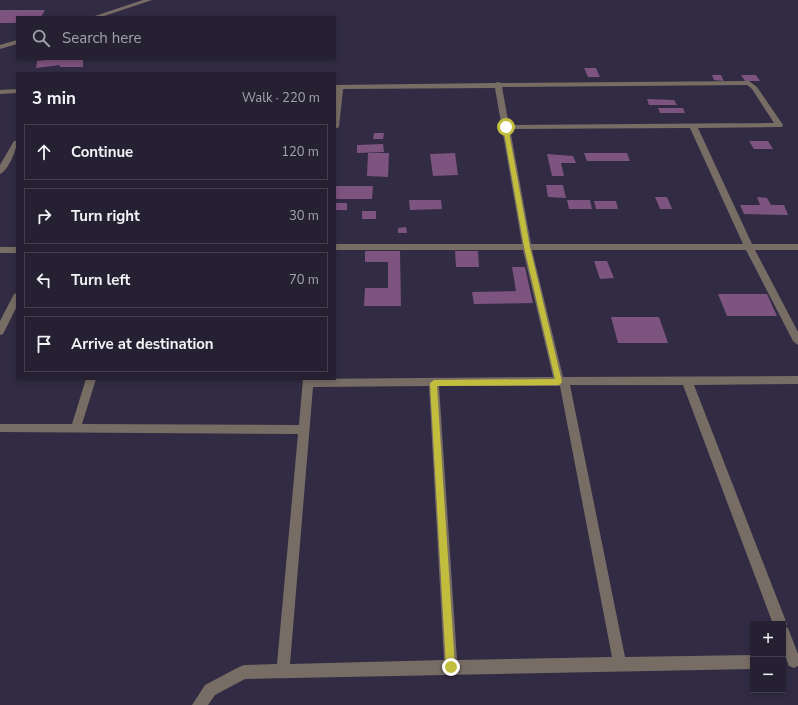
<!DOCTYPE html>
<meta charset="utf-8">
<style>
:root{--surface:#252132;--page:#312e3e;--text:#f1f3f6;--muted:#a3a3ac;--line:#423e4d}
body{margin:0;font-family:"Nunito Sans",sans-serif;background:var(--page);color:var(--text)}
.controls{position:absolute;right:12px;bottom:12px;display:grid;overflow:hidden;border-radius:0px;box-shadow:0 2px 6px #0003}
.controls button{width:36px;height:36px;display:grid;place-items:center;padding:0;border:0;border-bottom:1px solid var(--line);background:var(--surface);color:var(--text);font:20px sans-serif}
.stop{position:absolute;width:12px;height:12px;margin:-9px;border:3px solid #c3bd3e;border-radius:50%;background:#fff}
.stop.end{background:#c3bd3e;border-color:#fff;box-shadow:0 1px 4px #0008}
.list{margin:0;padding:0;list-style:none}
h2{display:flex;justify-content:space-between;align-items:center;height:52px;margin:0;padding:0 16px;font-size:17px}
h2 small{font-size:13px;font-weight:400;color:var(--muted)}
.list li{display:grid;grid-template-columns:26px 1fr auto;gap:12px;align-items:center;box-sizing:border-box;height:56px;margin:0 8px 8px;padding:0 8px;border:1px solid var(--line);border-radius:0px}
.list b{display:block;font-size:15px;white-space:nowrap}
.list em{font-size:13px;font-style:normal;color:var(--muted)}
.icon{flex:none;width:22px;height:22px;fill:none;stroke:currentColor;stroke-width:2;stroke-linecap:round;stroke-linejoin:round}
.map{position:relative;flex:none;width:798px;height:705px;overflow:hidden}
.search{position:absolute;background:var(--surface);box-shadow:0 2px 6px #0003;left:16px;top:16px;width:320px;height:44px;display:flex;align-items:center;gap:10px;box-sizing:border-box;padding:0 14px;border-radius:0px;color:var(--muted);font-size:15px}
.panel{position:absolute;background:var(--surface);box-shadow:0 2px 6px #0003;left:16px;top:72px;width:320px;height:308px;border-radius:0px}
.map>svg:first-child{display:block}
</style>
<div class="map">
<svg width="798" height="705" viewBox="0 0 798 705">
<rect width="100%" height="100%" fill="#312c43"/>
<!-- building -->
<path fill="#7d537f" d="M0,10h45l-4,7h-24v6h-17z
M53,59h30v8h-23v-2l-24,3 1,-7z
M584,68h12l4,9h-12z
M712,75h9l3,6 -10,-1z
M741,75h15l4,6h-15z
M647,99l27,1 3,5h-28z
M658,108h25l2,5h-25z
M374,133h10l-1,6h-10z
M749,141h19l5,8h-19z
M383,144l1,8 -27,1v-8z
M368,153h21l-1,24 -21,-1z
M455,153l3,22 -25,1 -3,-22z
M584,153h43l3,8h-43z
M547,154l26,2 3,7h-15l3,13h-12z
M546,185h17l3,13 -18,-1z
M335,186h38l-1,13h-37z
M655,197h12l5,12h-12z
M757,197l10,1 4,7h13l4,10 -44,-1 -4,-9h20z
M409,200h32l1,9 -32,1z
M567,200h23l2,9h-23z
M594,201h22l2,8h-22z
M336,203h11v7h-12z
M362,211h14v8h-14z
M406,227l1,6h-9v-5z
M365,251h35l1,55h-37l1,-18h23v-26h-23z
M455,251h23l1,16h-23z
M594,261h13l7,17 -14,1z
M512,267h13l8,36 -59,1 -2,-12 44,-1z
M718,294h49l10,22h-50z
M611,317h48l9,26h-50z"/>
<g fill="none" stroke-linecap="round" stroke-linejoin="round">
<!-- minor -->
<path fill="#776d65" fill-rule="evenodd" d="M143,0h9l-51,17h-9z
M17,40v4l-17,5v-4z
M749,81l8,6 26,38 -1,2 -84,1 54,116h46v6h-43l43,82v13l-5,-4 -47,-91h-214l31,127 235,-1v8l-104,1 93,239 -2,3 3,1 10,26v12l-4,2 -5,-2c-7,-17 -6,-25 -6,-42h-10l-90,-239h-113l55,272 128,-2v14l-508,10 -30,16 -7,10h-16l13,-20 34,-18 5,-2 33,-1 21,-230 -298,-2v-8h72l14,-45h10l-14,45 217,1 4,-46 250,-2 -30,-127h-188v-6h187l-27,-156 -152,1 -4,38 -4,2 1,-40 -1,-4 160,-2 3,-1 3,1zM747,85l5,4 22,34 -265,2 -7,-38zM690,128l53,116h-212l-21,-115zM429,386l15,274 -154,4 23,-277zM439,386h121l52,271 -155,3z
M17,89v4l-17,1v-4z
M14,141h3c0,8 -9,30 -17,33v-9z
M0,247h17v6h-17z
M17,293v13l-14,28 -3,1v-14l14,-27z"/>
</g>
<!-- route -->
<path fill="#c3bd3e" d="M506,125l2,2 22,120 32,135 -3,3 -122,1 18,281 -4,4 -5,-4 -16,-284 4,-3 121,-1 -31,-132 -21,-120z"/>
</svg>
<div class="controls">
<button>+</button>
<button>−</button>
</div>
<div class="stop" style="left:506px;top:127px"></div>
<div class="stop end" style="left:451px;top:667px"></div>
<div class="search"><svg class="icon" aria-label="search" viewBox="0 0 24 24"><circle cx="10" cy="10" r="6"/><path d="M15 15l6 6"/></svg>Search here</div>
<section class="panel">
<h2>3 min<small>Walk · 220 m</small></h2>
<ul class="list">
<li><svg class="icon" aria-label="ahead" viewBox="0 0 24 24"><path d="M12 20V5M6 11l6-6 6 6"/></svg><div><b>Continue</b></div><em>120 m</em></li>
<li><svg class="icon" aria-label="right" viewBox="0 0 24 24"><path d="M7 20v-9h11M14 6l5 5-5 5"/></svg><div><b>Turn right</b></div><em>30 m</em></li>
<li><svg class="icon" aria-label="left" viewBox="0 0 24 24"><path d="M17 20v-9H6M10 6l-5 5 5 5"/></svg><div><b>Turn left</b></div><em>70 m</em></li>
<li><svg class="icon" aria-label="arrive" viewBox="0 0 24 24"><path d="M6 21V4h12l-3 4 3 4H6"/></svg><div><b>Arrive at destination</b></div></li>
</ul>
</section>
</div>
